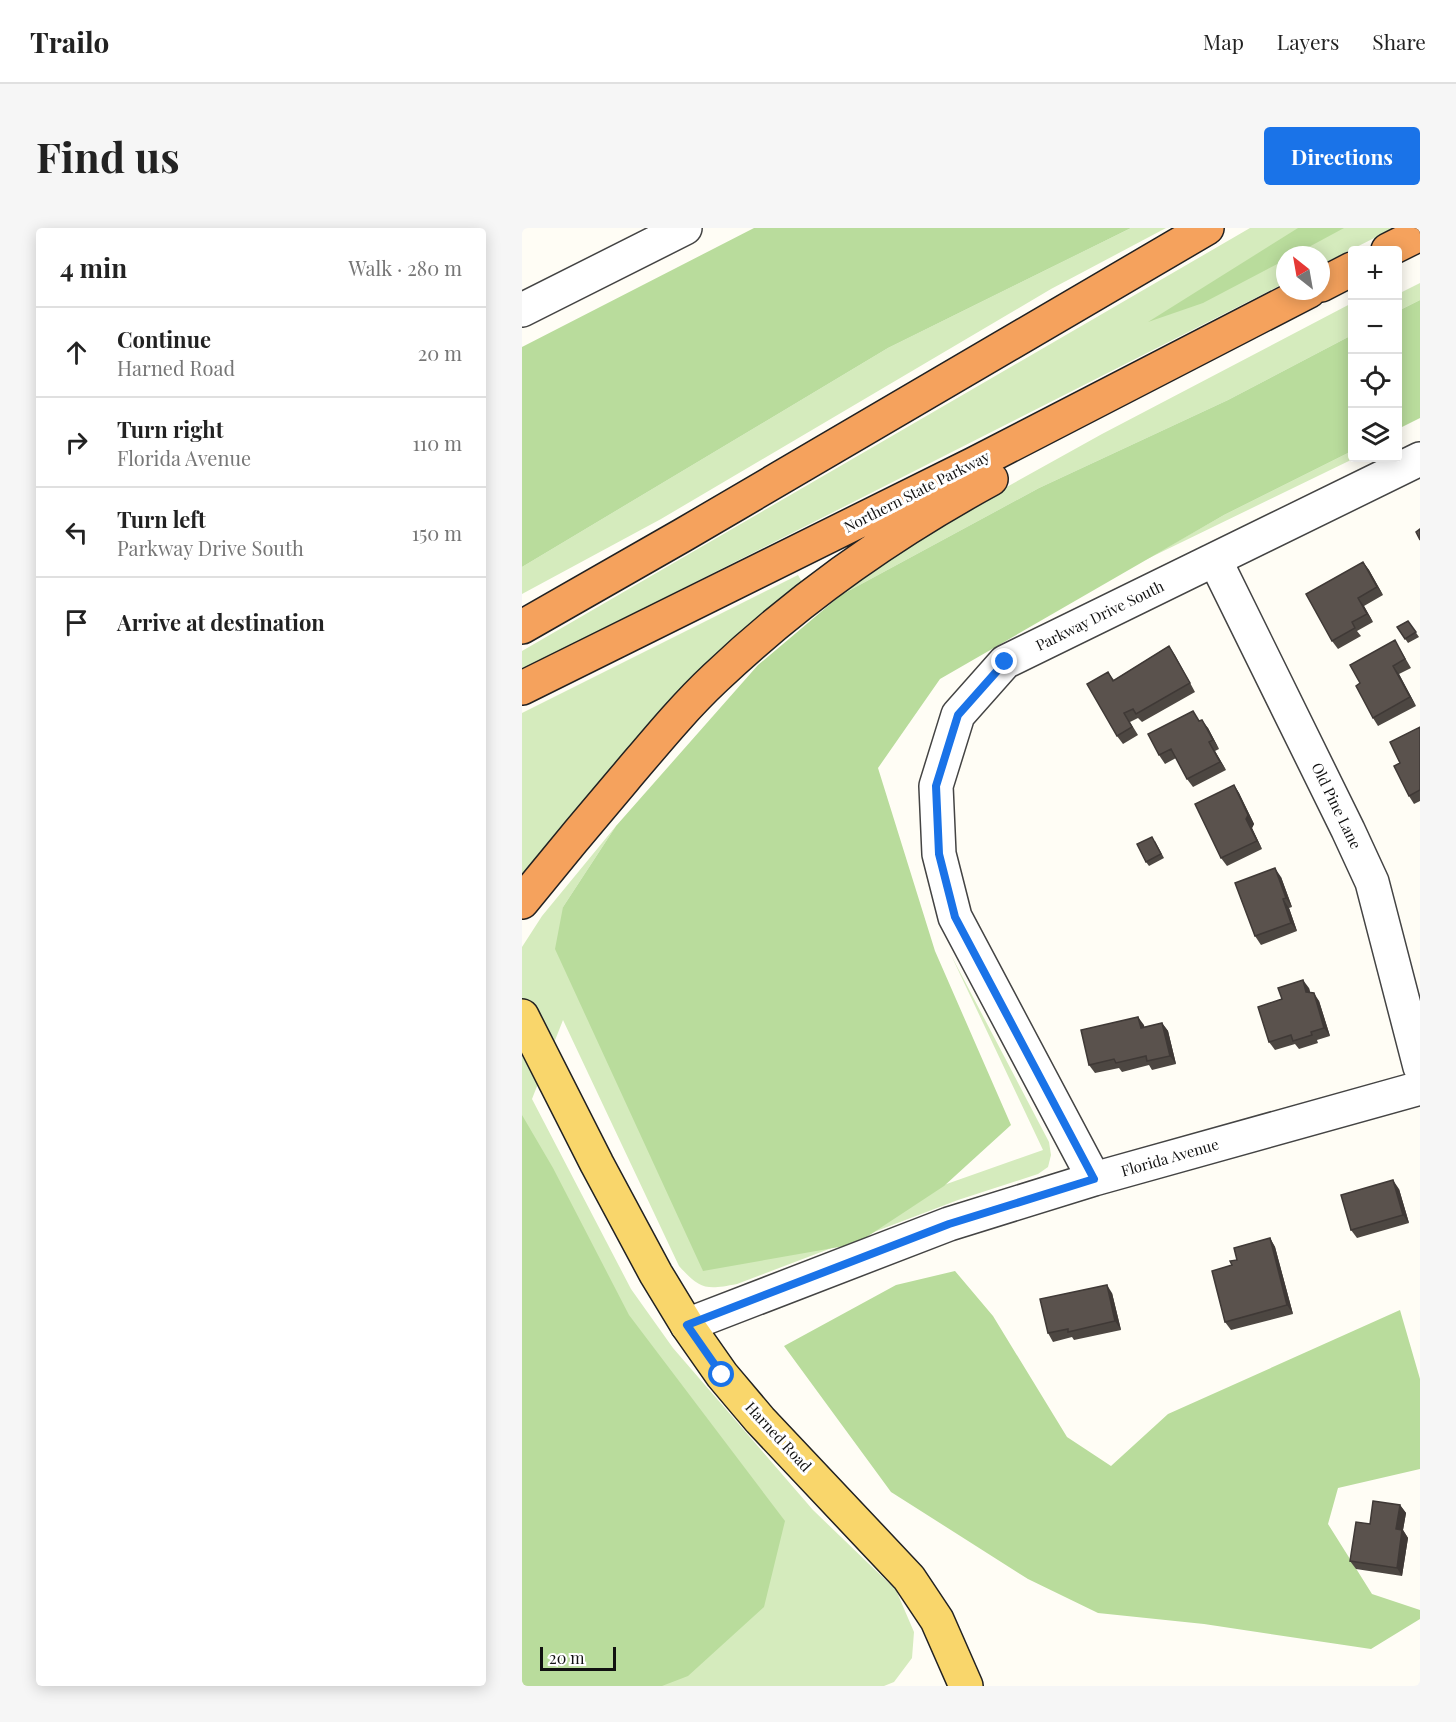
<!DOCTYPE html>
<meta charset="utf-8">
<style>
:root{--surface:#fff;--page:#f6f6f6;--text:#222;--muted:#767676;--line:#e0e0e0;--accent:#1a73e8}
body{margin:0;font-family:"Playfair Display",serif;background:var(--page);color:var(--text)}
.controls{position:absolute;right:18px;top:18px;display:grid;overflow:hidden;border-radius:6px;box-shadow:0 3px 15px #0003}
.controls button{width:54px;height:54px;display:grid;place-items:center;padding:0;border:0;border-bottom:2px solid var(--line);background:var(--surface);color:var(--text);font:30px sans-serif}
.compass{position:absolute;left:754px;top:18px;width:54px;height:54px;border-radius:50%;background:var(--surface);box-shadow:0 3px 15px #0003;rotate:329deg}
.scale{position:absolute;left:18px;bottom:15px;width:76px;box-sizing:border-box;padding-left:6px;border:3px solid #111;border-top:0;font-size:16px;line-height:21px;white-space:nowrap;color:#111;-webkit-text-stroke:4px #fff;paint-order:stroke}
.stop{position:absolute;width:18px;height:18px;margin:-14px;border:4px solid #1a73e8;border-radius:50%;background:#fff}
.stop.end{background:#1a73e8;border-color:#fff;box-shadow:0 2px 6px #0008}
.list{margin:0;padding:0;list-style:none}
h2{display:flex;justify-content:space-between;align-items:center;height:78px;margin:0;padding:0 24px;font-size:26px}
h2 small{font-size:20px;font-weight:400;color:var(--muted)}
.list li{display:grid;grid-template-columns:39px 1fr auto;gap:18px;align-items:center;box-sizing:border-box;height:90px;padding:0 24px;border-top:2px solid var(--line)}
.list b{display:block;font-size:22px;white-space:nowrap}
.list p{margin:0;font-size:20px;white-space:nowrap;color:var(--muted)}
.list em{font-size:20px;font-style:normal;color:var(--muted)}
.icon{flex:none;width:33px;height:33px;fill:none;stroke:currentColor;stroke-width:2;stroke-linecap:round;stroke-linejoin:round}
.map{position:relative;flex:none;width:898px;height:1458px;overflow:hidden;border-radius:6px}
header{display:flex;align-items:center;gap:36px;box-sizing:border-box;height:84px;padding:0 30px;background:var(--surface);border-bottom:2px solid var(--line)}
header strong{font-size:28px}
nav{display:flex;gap:33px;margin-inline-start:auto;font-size:21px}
.intro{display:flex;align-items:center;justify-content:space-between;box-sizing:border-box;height:144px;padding:0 36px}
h1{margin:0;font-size:42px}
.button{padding:15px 27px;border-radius:6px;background:var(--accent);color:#fff;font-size:21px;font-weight:700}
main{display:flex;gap:36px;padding:0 36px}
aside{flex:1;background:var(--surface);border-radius:6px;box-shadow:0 3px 15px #0003}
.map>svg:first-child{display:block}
</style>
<header>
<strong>Trailo</strong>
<nav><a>Map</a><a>Layers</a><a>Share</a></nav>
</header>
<div class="intro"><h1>Find us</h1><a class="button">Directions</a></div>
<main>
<aside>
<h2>4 min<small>Walk · 280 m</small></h2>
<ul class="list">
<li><svg class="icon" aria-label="ahead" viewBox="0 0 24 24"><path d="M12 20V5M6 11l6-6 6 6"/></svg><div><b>Continue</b><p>Harned Road</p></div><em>20 m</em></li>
<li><svg class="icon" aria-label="right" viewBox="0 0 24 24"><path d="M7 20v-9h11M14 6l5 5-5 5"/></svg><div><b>Turn right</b><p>Florida Avenue</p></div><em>110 m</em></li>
<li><svg class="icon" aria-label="left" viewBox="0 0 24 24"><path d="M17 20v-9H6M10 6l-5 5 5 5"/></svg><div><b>Turn left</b><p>Parkway Drive South</p></div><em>150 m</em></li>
<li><svg class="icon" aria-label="arrive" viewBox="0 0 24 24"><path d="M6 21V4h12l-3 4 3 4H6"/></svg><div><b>Arrive at destination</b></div></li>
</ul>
</aside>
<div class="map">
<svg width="898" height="1458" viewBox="0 0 898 1458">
<rect width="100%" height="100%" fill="#fffdf5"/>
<!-- green -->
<path fill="#d5ebbd" d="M609,0h35l-115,61 -390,230 -139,75v-27l366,-219z
M728,0h144l-73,37v-10h-36v28l-763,387v-19z
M898,55v17l-22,11v-17z
M830,75v32l-124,65 -189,88 -198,107 74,-57 187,-104z
M830,223v7h3l-210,102 79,-45z
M276,347l7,12 -106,93 -89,89 -88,111v-167z
M94,598l-53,81 140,363 340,-120 -92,-195 98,187 2,13 -3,12 -10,7 -80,26 -221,84c-31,6 -36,6 -58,-18l-116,-246 -31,79 99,190 42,59 140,162 83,80 18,42 -2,26 -18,24 -10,4h-362v-739l20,-31z"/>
<!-- forest -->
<path fill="#b9dc9c" d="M232,0h377l-243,120 -366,219v-220z
M776,0h46l-50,27h-9v5l-82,43 -55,19z
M898,72v118l-22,11v-118z
M830,107v116l-128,64 -284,164 -62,89 57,183 76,174 -67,61 -88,58 -153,27 -148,-322 8,-42 53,-81 142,-161 83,-70 198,-107 189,-88z
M0,887l31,53 76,147 156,206 -21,86 -76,69 -26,10h-140z
M433,1043l38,45 74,121 44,29 57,-52 232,-104 20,69v90l-82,19 -10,36 44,70 48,16v9l-49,30 -167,-25 -106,-11 -70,-34 -137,-87 -107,-146 112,-61z"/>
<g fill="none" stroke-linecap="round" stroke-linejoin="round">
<!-- minor casing -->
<g stroke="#444" stroke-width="36">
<path id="minor" d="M0,82l163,-82
M693,332l133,270 24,52 48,185
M572,951l-139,-262 -16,-63 -3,-68 22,-71 47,-53 415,-203
M165,1097l262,-101 145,-45 326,-91"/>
</g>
<!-- major casing -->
<g stroke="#222" stroke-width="36">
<path id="major" d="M0,788l75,148 59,110 31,51 35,50 38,45 149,158 28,42 29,66"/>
</g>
<!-- highway casing -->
<g stroke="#222" stroke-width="36">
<path id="highway" d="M866,22l32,-16
M799,57l31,-16
M0,399l161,-92 524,-307
M0,460l452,-224 335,-173
M0,674c33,-41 67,-82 102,-123 29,-34 58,-70 91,-101 82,-78 177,-145 276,-199"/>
</g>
<!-- minor -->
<use href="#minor" stroke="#fff" stroke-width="33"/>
<!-- major -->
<use href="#major" stroke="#f9d66b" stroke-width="33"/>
<!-- highway -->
<use href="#highway" stroke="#f5a25d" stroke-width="33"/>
</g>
<!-- wall -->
<path fill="#4d4742" d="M841,334l6,8 14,25 -19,11 9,16 -16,9 4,5 -23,13 -6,-8z
M886,393l11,16 -11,6 -11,-16z
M647,418l6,9 20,37 -53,30 -4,-4 -8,4 8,13 -15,9 -6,-8 -9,-64 6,8z
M878,421l11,19 -12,6 17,32 -38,20 -5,-8 -13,-35z
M678,493l8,7 11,21 -4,2 11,19 -33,17 -6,-8 -11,-21 -11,6 -6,-9z
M898,499v74l-6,3 -5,-8 -9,-33z
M712,557l5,8 15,31 -2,4 10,21 -35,17 -6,-8z
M633,613l9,17 -15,8 -3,-4z
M759,649l11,30 -3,1 8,23 -36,14 -6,-9z
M787,760l1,4 9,9 11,35 -13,4 1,3 -19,6 -4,-5 -20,6 -6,-8 13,-43z
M616,789l6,10 18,-4 6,8 8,33 -24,6 -3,-5 -27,7 -3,-4 -24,5 -6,-8z
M877,961l10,34 -52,15 -6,-8z
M748,1010l5,9 18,67 -62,16 -6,-8 7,-57 5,-5z
M590,1065l9,37 -47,10 -2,-3 -19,5 -5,-9z
M878,1277l6,8 -3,17 5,8 -6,38 -46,-7 -6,-8 20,-37z"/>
<!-- shaded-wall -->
<path fill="#3f3936" d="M841,334l6,8 14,25 -6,-8z
M836,370l6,8 9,16 -6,-8z
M871,438l6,8 17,32 -6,-9z
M680,492l6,8 11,21 -6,-9z
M687,514l6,9 11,19 -6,-8z
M712,557l5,8 15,31 -2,4 10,21 -5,-8 -11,-22z
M753,640l6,9 11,30 -6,-9z
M761,671l6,9 8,23 -6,-8z
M781,752l6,8 3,12 -6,-8z
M792,765l5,8 11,35 -6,-8z
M616,789l6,8 2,11 -5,-8z
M640,795l6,8 8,33 -6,-8z
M871,952l6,9 10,34 -6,-8z
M748,1010l5,9 18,67 -6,-9z
M585,1057l5,8 9,37 -6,-9z
M878,1277l6,8 -3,17 5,8 -6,38 -5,-8 -1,-39z"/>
<!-- building -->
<path fill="#5a524d" stroke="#3f3936" stroke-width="1.5" d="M898,301v11l-4,-8z
M841,334l14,25 -19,11 9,16 -15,8 3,6 -23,13 -26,-47z
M886,393l8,11 -11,7 -8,-12z
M873,412l10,19 -12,7 17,31 -37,21 -17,-32 4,-3 -10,-18z
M647,418l21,37 -54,31 -3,-5 -9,4 8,14 -15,9 -30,-52 21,-12 5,9z
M671,483l6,10 3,-1 11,20 -4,2 11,20 -33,17 -16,-30 -12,6 -11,-21z
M898,499v63l-11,6 -15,-30 6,-3 -10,-21z
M712,557l14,30 -2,4 11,22 -36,17 -26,-54z
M630,609l9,17 -15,8 -9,-18z
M753,640l11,30 -3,1 8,24 -36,13 -20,-53z
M781,752l3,12 8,1 10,35 -13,4 1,3 -19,6 -2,-6 -22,7 -11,-35 24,-8 -4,-11z
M616,789l3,11 21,-5 8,33 -23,5 -1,-5 -30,7 -2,-4 -25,6 -8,-35z
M871,952l10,35 -52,15 -10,-35z
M748,1010l17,67 -62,17 -13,-51 20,-6 -2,-4 7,-1 -3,-12z
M585,1057l8,36 -47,11v-3l-20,4 -8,-34z
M851,1273l27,4 -4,24 6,1 -5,38 -47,-7 6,-39 14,2z"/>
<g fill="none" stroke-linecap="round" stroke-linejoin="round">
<!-- route -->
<path stroke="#1a73e8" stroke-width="8" d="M200,1147l-35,-50 262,-101 145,-45 -139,-262 -16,-63 -3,-68 22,-71 47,-53"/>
</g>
<g text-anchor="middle" stroke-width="6" stroke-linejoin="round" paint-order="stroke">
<!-- street labels -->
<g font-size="15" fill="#111" stroke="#fff">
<text transform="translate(395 264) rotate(-27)" y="5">Northern State Parkway</text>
<text transform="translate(578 388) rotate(-26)" y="5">Parkway Drive South</text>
<text transform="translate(814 578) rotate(64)" y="5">Old Pine Lane</text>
<text transform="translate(648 930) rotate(-16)" y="5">Florida Avenue</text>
<text transform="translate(256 1209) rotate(47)" y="5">Harned Road</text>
</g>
</g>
</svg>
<div class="controls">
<button>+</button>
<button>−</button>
<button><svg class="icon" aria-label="locate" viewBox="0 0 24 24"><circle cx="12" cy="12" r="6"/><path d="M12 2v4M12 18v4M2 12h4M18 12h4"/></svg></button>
<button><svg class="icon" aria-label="layers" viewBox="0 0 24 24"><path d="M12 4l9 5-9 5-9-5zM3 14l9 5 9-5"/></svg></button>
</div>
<svg class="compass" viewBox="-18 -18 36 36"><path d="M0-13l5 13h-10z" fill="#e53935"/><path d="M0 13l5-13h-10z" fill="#767676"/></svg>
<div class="scale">20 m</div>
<div class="stop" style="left:200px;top:1147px"></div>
<div class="stop end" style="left:483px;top:434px"></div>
</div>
</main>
